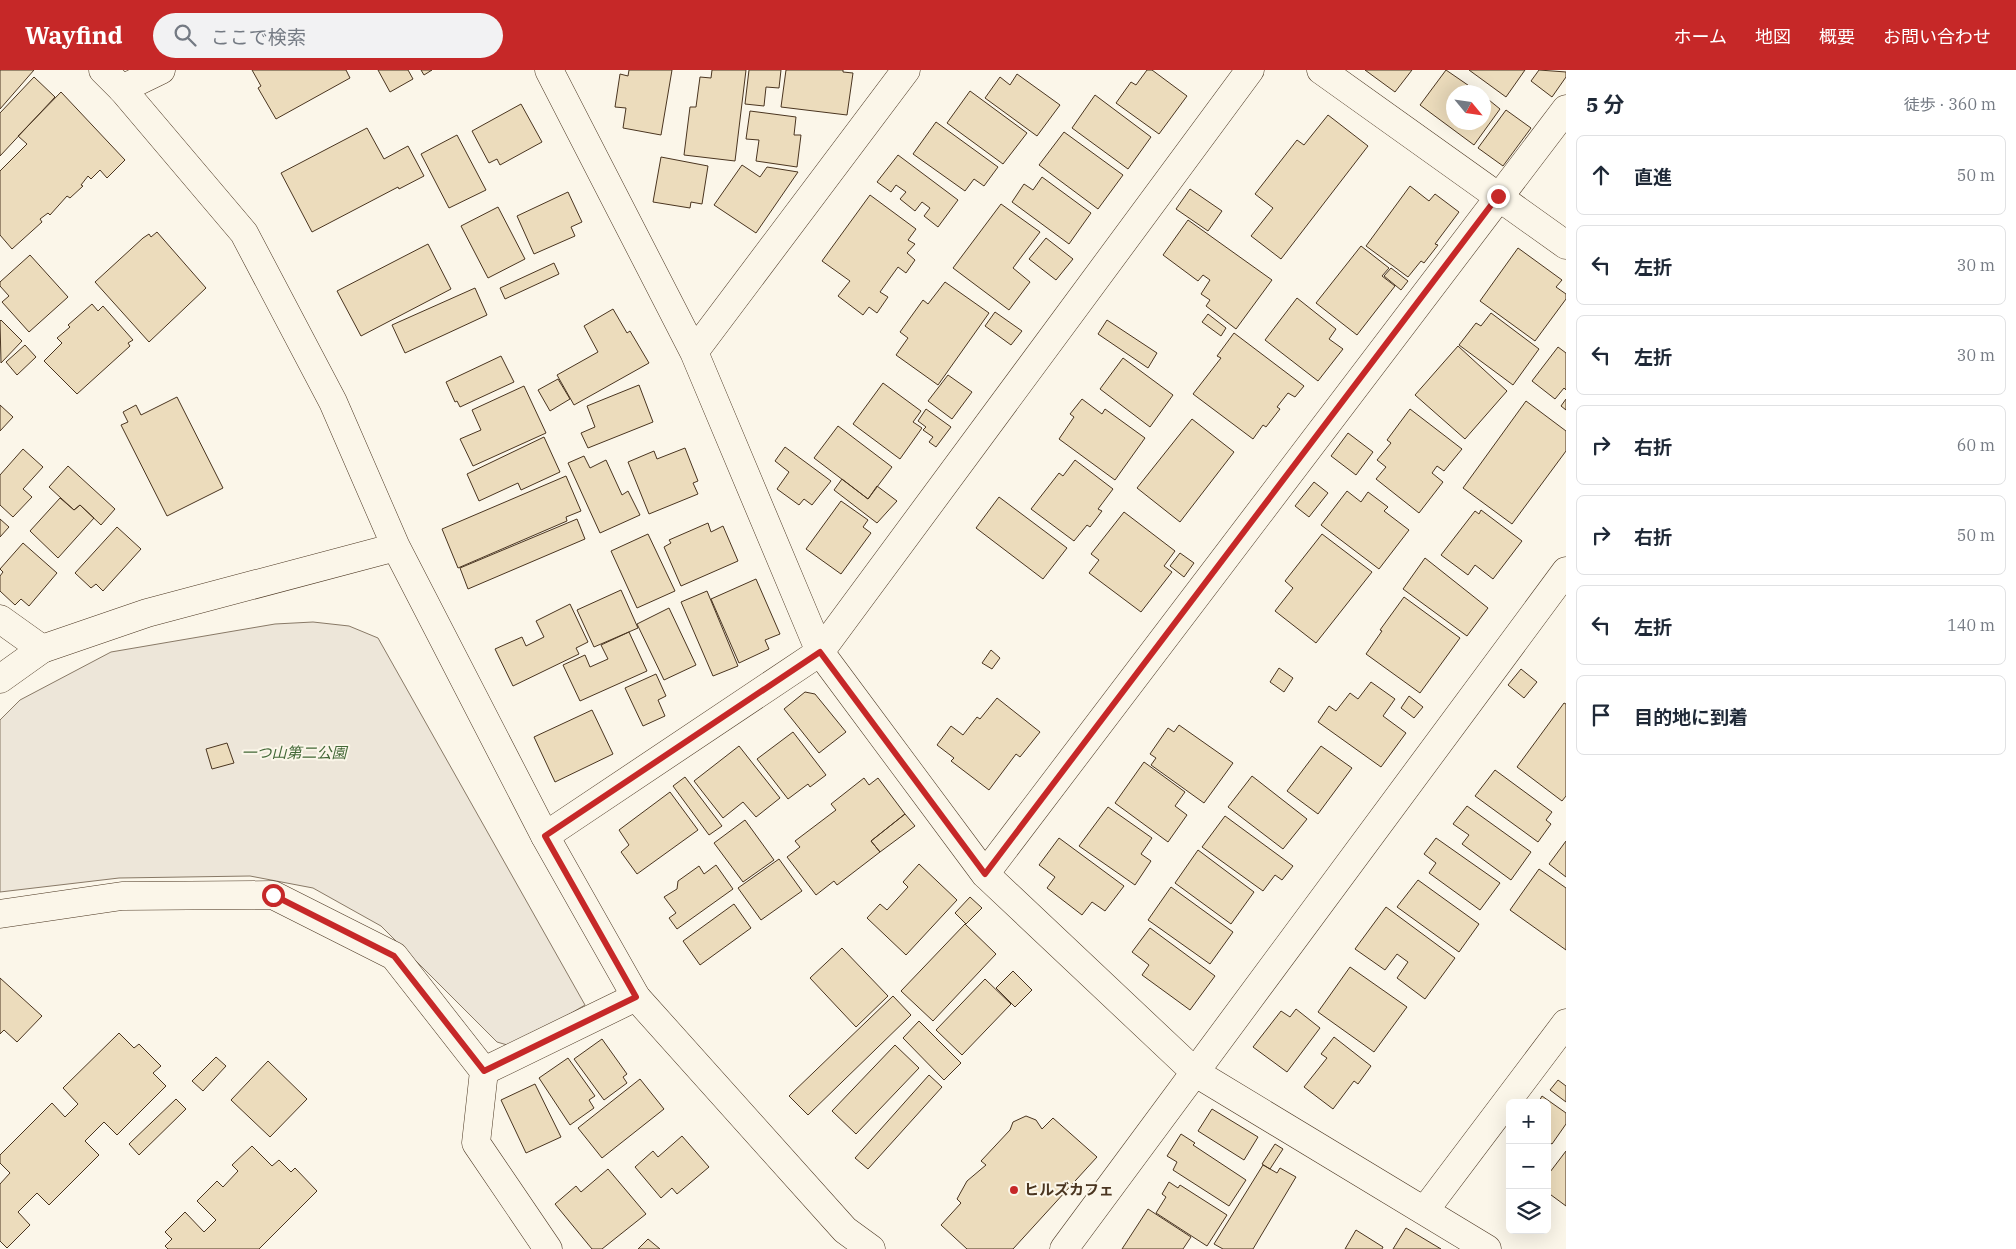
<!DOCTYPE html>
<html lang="ja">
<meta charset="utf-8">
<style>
:root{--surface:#fff;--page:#f2f2f3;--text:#1f2937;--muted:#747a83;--line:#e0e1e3;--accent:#c62828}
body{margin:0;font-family:"IBM Plex Serif","Noto Sans JP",serif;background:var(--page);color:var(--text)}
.controls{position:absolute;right:15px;bottom:15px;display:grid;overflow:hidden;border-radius:8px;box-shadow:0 5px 20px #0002}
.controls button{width:45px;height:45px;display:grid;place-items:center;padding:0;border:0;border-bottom:1px solid var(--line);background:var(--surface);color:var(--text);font:25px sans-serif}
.compass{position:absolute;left:1446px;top:15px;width:45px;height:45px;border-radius:50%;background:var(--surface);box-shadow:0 5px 20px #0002;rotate:119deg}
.stop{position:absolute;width:15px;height:15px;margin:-11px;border:4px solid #c62828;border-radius:50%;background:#fff}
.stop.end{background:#c62828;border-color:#fff;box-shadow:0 1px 5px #0008}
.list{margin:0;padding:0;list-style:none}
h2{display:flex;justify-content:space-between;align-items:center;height:65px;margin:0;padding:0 20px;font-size:21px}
h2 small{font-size:16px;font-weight:400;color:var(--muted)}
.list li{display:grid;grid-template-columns:32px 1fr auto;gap:15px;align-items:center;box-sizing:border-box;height:80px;margin:0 10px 10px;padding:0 10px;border:1px solid var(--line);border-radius:8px}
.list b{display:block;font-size:19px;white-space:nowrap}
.list em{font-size:16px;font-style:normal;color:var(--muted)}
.icon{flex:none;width:28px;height:28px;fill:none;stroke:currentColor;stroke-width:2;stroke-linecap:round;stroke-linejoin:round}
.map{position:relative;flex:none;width:1566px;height:1179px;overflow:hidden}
header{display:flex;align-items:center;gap:30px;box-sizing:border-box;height:70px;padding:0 25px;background:var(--accent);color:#fff}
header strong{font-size:24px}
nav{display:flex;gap:28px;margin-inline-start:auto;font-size:18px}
.search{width:350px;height:45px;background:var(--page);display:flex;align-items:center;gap:12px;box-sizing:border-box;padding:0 18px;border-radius:28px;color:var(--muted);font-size:19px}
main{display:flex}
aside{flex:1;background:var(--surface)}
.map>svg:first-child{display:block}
</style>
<header>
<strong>Wayfind</strong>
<div class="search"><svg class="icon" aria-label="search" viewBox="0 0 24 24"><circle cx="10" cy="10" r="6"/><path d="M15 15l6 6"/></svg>ここで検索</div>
<nav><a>ホーム</a><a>地図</a><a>概要</a><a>お問い合わせ</a></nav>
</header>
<main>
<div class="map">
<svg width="1566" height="1179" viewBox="0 0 1566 1179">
<rect width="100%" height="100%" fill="#fbf6e9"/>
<!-- green -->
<path fill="#ede6d9" stroke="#887966" d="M313,552l36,4 29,12 207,367 -71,42 -17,-5 -116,-116 -68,-38 -63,-12 -131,2 -119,14v-172l20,-20 91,-48 164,-28z"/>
<!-- building -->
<path fill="#ecdcbc" stroke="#4a3520" d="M0,0h34l-34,39z
M252,0h94l4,8 -74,41 -18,-31 3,-2z
M378,0h30l5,9 -23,13z
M421,0h11l-8,5z
M629,0h43l-11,65 -38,-7 3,-20 -11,-1 5,-33 8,2z
M712,0h34l-11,91 -51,-6 6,-48h6l4,-30 11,1z
M749,0h32l-2,18 -13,-1 -2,19 -19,-2z
M786,0h57v2l10,1 -6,42 -66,-8z
M1147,0h5l35,26 -28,38 -43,-31 15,-21 5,3z
M1365,0h47l-17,22z
M1446,0l32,22h-24v30h30v-26l16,13 -26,36 -54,-40z
M1469,0h56l-19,27z
M1539,0l27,2v5l-14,20 -21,-16z
M1017,4l43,31 -23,31 -52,-38 15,-21 10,8z
M34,7l21,20 -55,59v-43z
M970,21l57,42 -24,31 -56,-41z
M61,22l64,68 -18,18 -7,-8 -9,9 -3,-3 -7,9 2,1 -13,12 -3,-2 -17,19 -2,-2 -8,6 2,3 -30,27 -12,-14v-64l27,-27 -9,-8z
M1095,25l56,42 -23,32 -56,-41z
M521,34l21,38 -42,23 -3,-6 -8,4 -17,-32z
M1506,40l25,18 -28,38 -25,-18z
M750,41l46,6 -2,18h7l-4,32 -41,-6 3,-21 -13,-1z
M1328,45l40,31 -87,113 -30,-23 22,-28 -18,-14 42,-54 7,5z
M936,52l62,45 -14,19 -10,-7 -9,12 -52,-37z
M367,58l17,31 24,-13 16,30 -25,13 -1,-2 -86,45 -31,-59z
M1064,62l59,43 -25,34 -59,-44z
M457,65l29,55 -37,18 -28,-54z
M898,85l60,45 -20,27 -14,-11 6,-8 -8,-6 -7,9 -15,-12 6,-7 -10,-7 -5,7 -14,-10z
M661,87l47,9 -6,38 -11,-2 -1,6 -37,-6z
M742,95l18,12 7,-10 31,5 -42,61 -42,-28z
M1042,107l49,36 -22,31 -57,-42 12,-18 9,6z
M1410,116l19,15 6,-7 24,18 -24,32 3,1 -14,18 -3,-2 -13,16 -42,-31z
M1190,119l32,22 -14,20 -32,-22z
M568,122l14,30 -11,5 4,9 -41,18 -17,-38z
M870,125l46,34 -8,11 7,4 -8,9 8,7 -9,13 -8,-6 -18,25 8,5 -11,16 -8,-6 -6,8 -25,-19 12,-15 -28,-20z
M1001,134l39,28 -27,36 17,14 -21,28 -56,-42z
M498,137l27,52 -37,19 -27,-52z
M1188,150l84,60 -36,49 -30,-23 4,-6 -9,-6 9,-14 -7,-5 -5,6 -35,-26z
M157,162l49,56 -57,54 -54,-60 48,-44 6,-4 2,3z
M1046,168l27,21 -17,21 -27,-21z
M428,174l23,45 -90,47 -24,-45z
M1361,176l28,22 -7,8 13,10 -38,49 -41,-32z
M1518,178l44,32 -6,7 10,7v5l-31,42 -55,-40z
M30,185l38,42 -39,35 -27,-30 7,-6 -9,-10v-4z
M554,193l5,11 -54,25 -5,-11z
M1391,198l17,13 -7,9 -17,-14z
M945,212l44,31 -51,72 -42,-30 12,-17 -8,-6 23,-32 5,4z
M475,218l12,27 -82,38 -13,-28z
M1297,228l39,31 -7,10 14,10 -25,32 -53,-41z
M92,234l6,7 5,-5 30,34 -5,3 2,3 -53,48 -33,-33 18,-18 -5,-5 13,-11 -2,-2z
M613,239l14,24 3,-2 19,32 -75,42 -17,-30 41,-23 -14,-26z
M995,242l27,19 -11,14 -26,-19z
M1491,243l48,36 -26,36 -54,-40 17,-22 5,3z
M1208,244l18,14 -5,8 -19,-14z
M1,250l21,21 -21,22 -1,-42z
M1107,250l50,33 -9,15 -50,-34z
M1234,263l70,53 -9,11 -7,-4 -11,14 3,2 -14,18 -3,-2 -10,14 -60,-45 28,-36 -4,-2z
M25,275l11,12 -19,18 -11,-13z
M1458,276l49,45 -42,48 -50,-44z
M1558,277l8,6v37l-2,-2 -9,11 -23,-18z
M501,286l13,26 -54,25 -3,-6 -2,1 -9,-20z
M1123,288l50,37 -23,32 -50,-38z
M948,305l24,17 -20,27 -24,-18z
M558,309l12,20 -20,12 -12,-21z
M883,313l38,28 -8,11 9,6 -22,31 -47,-35z
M639,315l14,37 -65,26 -7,-15 14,-6 -8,-21z
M524,316l22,47 -73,33 -13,-27 21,-9 -9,-20z
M177,327l46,91 -56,28 -46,-91 7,-3 -5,-10 13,-7 5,10z
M1082,329l20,15 3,-5 40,29 -30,42 -56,-41 15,-22 -4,-3z
M1566,329v11l-5,-4z
M1526,331l40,30v20l-54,73 -49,-36z
M0,335l13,12 -13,14z
M926,339l25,18 -15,20 -7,-5 4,-5 -10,-7 3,-3 -8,-6z
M1410,339l52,40 -18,22 -7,-5 -5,7 11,9 -24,31 -43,-34 10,-12 -9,-7 14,-17 -4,-3z
M1192,349l42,33 -54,70 -43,-34z
M838,356l54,41 -24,32 -54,-41z
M1348,363l25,19 -17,23 -25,-19z
M544,367l16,35 -39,18 -3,-7 -39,18 -12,-27z
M785,377l46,34 -19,24 -8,-6 -5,6 -22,-16 12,-17 -14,-11z
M685,378l13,33 -5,2 5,11 -49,20 -21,-52 26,-11 3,8z
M23,379l20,18 -20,22 9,8 -19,20 -13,-12v-30z
M584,386l6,12 16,-8 16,35 6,-4 12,24 -40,18 -32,-70z
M1075,390l38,29 -15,20 4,2 -12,16 -3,-2 -13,16 -43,-32 28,-36 4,3z
M68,396l47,43 -14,16 -21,-20 -6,5 -25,-23z
M566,406l15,35 -15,6 1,4 -109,47 -16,-39z
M842,409l26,20 9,-13 20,15 -20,22 -43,-33z
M1314,412l14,11 -19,24 -14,-11z
M1347,421l14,11 7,-10 20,15 -4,4 25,19 -30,39 -58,-44z
M999,427l68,51 -24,31 -67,-51z
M60,428l14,12 6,-5 14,13 -36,40 -28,-27z
M841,431l27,19 -5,7 8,6 -30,41 -35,-25z
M1481,440l41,31 -29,38 -18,-14 -7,10 -27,-20 34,-44 4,3z
M1124,442l51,39 -11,15 8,6 -31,40 -52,-39 10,-13 -8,-6z
M0,449l9,8 -9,10z
M577,449l8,20 -117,50 -8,-21z
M708,453l3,9 12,-6 15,35 -57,25 -17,-39 7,-4 -2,-3z
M117,457l24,22 -38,42 -7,-7 -5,4 -16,-15z
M648,464l27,57 -38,17 -26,-57z
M1322,464l50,38 -56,71 -41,-32 18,-23 -8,-7z
M23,473l34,30 -28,33 -8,-7 -6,6 -15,-14v-15l3,-4 -3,-3z
M1180,483l14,10 -10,14 -14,-11z
M1425,488l63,50 -21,28 -64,-47z
M756,509l24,55 -15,6 4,9 -30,14 -28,-64z
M621,520l17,38 -44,19 -17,-37z
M707,521l31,75 -25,10 -32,-74z
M1404,527l56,41 -40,55 -54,-39 16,-23 -2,-1z
M570,534l18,38 -12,6 3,6 -66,32 -18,-37 27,-12 4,9 18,-9 -8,-16z
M669,538l27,57 -32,15 -27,-56z
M629,562l18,39 -67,30 -17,-36 22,-10 5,12 18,-8 -7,-14z
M991,580l9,8 -8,11 -10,-6z
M1279,598l14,10 -9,14 -14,-10z
M1521,599l16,13 -13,16 -16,-13z
M656,604l10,22 -8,4 7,16 -22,10 -18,-38z
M1371,612l24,17 -12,17 23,17 -25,34 -63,-45 11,-16 7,5 14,-18 8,6z
M805,622l10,2 31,38 -27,21 -35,-44z
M1409,626l14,11 -9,11 -13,-10z
M997,628l43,34 -20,25 -4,-3 -27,36 -38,-29 3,-3 -17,-13 14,-19 12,9 14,-18 3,2z
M1564,633l2,1v92l-4,5 -45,-34z
M592,640l21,44 -58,28 -21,-45z
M1179,655l54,38 -29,40 -53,-38 5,-7 -6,-4 18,-26 6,4z
M793,662l33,43 -16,12 -2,-3 -20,15 -31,-40z
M227,673l7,20 -22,6 -6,-20z
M739,676l41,52 -24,19 -13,-15 -20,16 -29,-37z
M1321,676l31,22 -34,46 -31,-23z
M1144,692l41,30 -10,14 12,9 -19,27 -53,-39z
M1495,700l57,42 -6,8 5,4 -13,18 -63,-46z
M1252,706l55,43 -24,30 -55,-42z
M685,707l37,49 -13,9 -36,-49z
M864,708l5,7 9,-7 27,36 -34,27 9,11 -43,33 -3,-4 -18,14 -29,-38 13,-10 -5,-6 41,-31 -5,-6z
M670,722l28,38 -61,44 -16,-22 8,-7 -10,-15z
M1467,736l64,46 -20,28 -49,-36 7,-9 -16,-11z
M1108,737l44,31 -11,16 10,7 -16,24 -56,-39z
M905,744l10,12 -35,26 -9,-11z
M1225,746l68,50 -11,14 -7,-5 -12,16 -61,-44z
M745,750l29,40 -31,22 -29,-39z
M1059,768l65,48 -19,25 -13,-9 -10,13 -35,-27 8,-11 -16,-12z
M1436,768l64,45 -20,27 -51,-37 7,-10 -12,-9z
M1566,771v36l-17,-13z
M1198,780l56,42 -23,32 -56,-41z
M779,789l23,32 -41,29 -23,-32z
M919,794l38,36 -51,55 -39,-37 13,-14 7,6 21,-23 -5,-5z
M716,795l17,24 -56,40 -8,-11 7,-5 -12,-16 13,-8 1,-8 21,-15 5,8z
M1539,799l27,19v62l-56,-40z
M1418,810l61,44 -20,28 -62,-45z
M1171,817l62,45 -23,32 -62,-44z
M970,827l12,11 -16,16 -11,-11z
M734,834l17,24 -51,37 -17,-24z
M1386,837l69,51 -30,41 -28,-21 11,-16 -11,-8 -12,16 -30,-21z
M965,854l31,30 -63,67 -32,-30z
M1150,858l65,48 -25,34 -48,-35 7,-10 -17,-13z
M842,878l46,48 -32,31 -46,-49z
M1350,897l57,40 -33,45 -56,-40z
M1013,901l19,19 -17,17 -19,-19z
M0,908l42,38 -25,26 -13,-12 -4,4z
M985,909l26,25 -49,51 -26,-25z
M893,926l18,19 -103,100 -19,-19z
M1296,939l24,19 -33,44 -34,-25 28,-36 9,6z
M919,951l42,42 -17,17 -41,-42z
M119,963l15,15 5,-4 22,22 -8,7 13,13 -49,49 -13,-13 -19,19 14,14 -50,50 -12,-12 -19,19 12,13 -23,23 -7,-7v-57l10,-11 -10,-10v-8l52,-52 13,14 13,-13 -15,-16z
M1334,967l37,29 -13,18 -4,-3 -21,28 -29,-22 23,-29 -6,-4z
M602,969l25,35 -4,3 4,6 -23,17 -30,-41z
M895,975l24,23 -63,66 -24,-23z
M216,987l10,9 -23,25 -11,-10z
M568,988l27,38 -6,4 5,8 -24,17 -31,-47z
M268,991l39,38 -37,38 -39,-37z
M929,1005l13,12 -74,82 -13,-11z
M640,1009l24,30 -62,49 -24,-30z
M1558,1010l8,6v16l-16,-12z
M535,1014l26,53 -35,16 -25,-53z
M1542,1026l24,17v11l-14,20 -5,-3v-38h-9z
M176,1029l10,10 -47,46 -10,-11z
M1212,1039l46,28 -14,23 -46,-29z
M1026,1046l10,4 6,9 11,-11 44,39 -84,92h-46l-26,-24 20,-22 -4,-4 10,-18 19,-16 -5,-4 29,-31 3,-8z
M1181,1064l14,9 -2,2 53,35 -17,26 -56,-36 4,-8 -10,-6z
M682,1066l27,31 -32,27 -5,-6 -11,10 -26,-31 18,-16 5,6z
M1275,1074l8,5 -13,20 -8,-5z
M252,1076l20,20 7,-6 12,12 4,-4 22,23 -58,58h-91l-3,-3 7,-7 -7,-7 20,-20 19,20 12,-12 -19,-19 20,-20 6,6 15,-16 -6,-6z
M1566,1081v55l-19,-14v-16z
M1263,1095l14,8 3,-5 16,9 -43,72h-30l-9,-5z
M608,1099l38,45 -44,35h-10l-37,-45 21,-18 5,6z
M1169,1112l9,6 2,-3 47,30 -20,31 -51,-33 10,-16 -4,-3z
M1148,1139l43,28 -8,12h-61z
M1406,1158l35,21h-48z
M1356,1160l27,17 -1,2h-37z
M648,1169l12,10h-22z"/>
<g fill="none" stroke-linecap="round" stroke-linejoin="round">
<!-- street casing -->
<g stroke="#4a3520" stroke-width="29">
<path id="street" d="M549,0l145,282 126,300 165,222 211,199 291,176
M1321,0l245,175
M122,19l39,-19
M694,282l212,-282
M0,549l42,30
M545,766l275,-184 430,-582
M985,804l581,-765
M0,844l122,-18 151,-1 121,61 90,115
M1425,1140l141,-187
M548,1179l-72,-106 8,-72 152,-74
M1064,1179l502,-678"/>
</g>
<!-- secondary casing -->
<g stroke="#4a3520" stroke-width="29">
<path id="secondary" d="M103,0l19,19 122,144 89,169 63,145 149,289 91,161 209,233 26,19
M0,609l42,-30 105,-36 249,-66"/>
</g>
<!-- street -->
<use href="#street" stroke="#fbf6e9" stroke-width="28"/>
<!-- secondary -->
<use href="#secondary" stroke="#fbf6e9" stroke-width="28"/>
</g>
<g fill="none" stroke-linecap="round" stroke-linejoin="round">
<!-- route -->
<path stroke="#c62828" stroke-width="6" d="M273,825l121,61 90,115 152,-74 -91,-161 275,-184 165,222 513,-678"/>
</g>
<!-- markers -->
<circle fill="#c62828" stroke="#fbf6e9" stroke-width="2" cx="1014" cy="1120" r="5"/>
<g text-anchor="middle" stroke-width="4" stroke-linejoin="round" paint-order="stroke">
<!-- park labels -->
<g font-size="15" font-style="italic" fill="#436837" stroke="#fbf6e9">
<text x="294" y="688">一つ山第二公園</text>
</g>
<!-- poi labels -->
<g font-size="15" font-weight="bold" fill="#4a3520" stroke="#fbf6e9" text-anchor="start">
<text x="1024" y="1125">ヒルズカフェ</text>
</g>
</g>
</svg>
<div class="controls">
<button>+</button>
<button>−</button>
<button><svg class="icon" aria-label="layers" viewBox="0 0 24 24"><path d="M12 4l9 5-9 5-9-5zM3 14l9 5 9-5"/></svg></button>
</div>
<svg class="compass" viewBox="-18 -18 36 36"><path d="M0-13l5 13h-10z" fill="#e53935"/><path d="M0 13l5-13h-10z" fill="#747a83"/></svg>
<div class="stop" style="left:273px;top:825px"></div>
<div class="stop end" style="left:1498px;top:126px"></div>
</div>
<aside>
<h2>5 分<small>徒歩 · 360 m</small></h2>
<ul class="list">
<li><svg class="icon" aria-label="ahead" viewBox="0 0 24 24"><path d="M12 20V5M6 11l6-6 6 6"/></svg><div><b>直進</b></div><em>50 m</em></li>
<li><svg class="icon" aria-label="left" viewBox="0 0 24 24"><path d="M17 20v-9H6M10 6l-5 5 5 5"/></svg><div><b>左折</b></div><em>30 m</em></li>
<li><svg class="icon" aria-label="left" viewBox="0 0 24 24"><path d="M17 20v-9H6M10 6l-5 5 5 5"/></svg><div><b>左折</b></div><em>30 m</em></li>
<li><svg class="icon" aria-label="right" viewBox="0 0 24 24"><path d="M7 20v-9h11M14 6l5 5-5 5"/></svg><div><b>右折</b></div><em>60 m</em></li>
<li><svg class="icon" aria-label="right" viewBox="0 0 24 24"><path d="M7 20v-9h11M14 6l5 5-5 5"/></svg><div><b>右折</b></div><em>50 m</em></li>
<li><svg class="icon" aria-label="left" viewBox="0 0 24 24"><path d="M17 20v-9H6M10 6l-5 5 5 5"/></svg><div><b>左折</b></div><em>140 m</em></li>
<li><svg class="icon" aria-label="arrive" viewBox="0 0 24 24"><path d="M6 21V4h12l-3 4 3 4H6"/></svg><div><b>目的地に到着</b></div></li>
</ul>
</aside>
</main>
